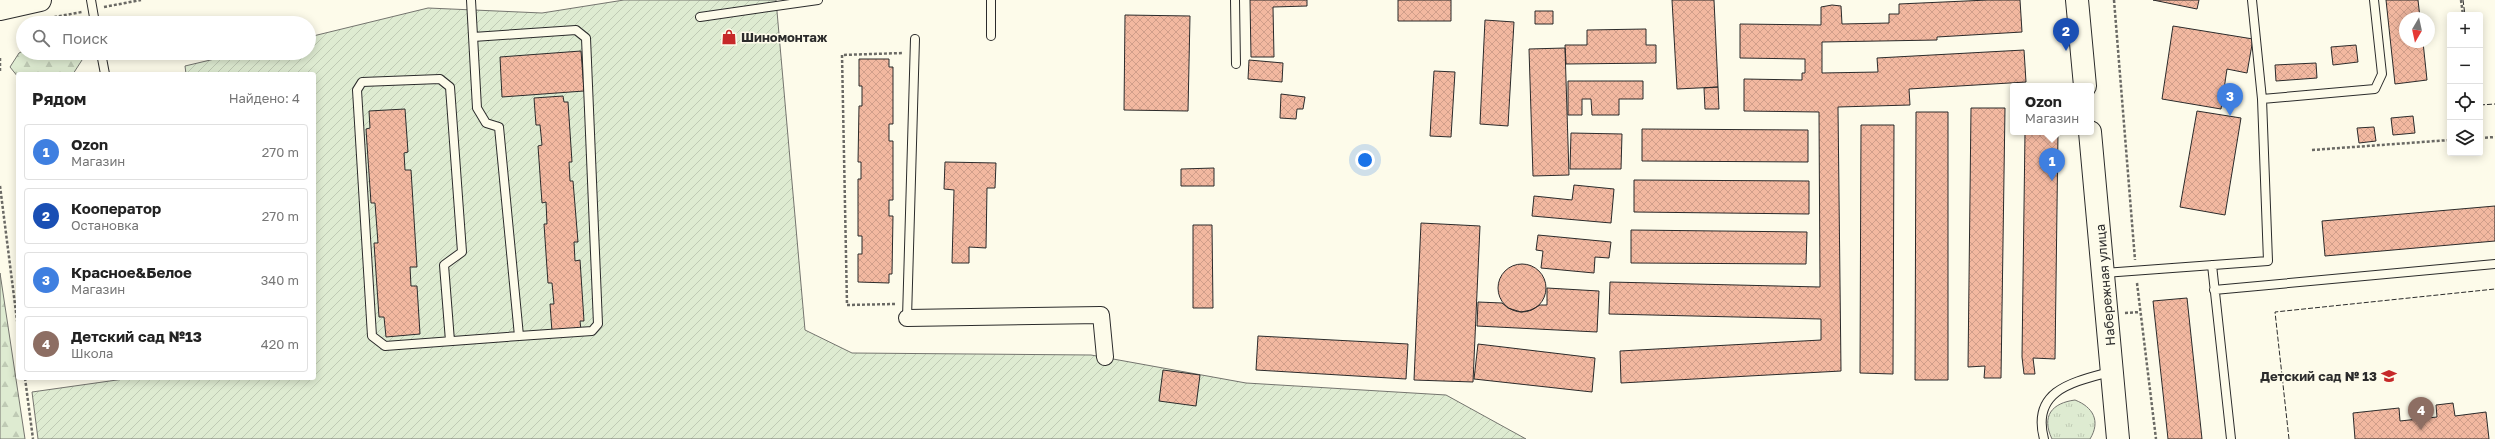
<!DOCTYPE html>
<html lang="ru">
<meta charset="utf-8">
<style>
:root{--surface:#fff;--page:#f6f6f6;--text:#222;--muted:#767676;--line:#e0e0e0;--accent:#111827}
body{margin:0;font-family:"Golos Text",sans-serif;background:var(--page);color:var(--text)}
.controls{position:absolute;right:12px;top:12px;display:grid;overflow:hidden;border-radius:4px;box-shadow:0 2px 10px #0003}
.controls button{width:36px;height:36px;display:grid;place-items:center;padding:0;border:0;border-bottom:1px solid var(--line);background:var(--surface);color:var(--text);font:20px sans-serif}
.compass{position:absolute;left:2399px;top:12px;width:36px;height:36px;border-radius:50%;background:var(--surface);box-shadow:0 2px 10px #0003;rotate:189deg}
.you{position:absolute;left:1365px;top:160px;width:14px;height:14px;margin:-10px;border:3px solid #fff;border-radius:50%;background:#1a73e8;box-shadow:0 0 0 6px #1a73e833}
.badge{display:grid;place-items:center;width:26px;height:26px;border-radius:50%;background:var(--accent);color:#fff;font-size:13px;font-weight:700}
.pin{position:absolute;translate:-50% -33px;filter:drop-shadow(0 1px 2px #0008)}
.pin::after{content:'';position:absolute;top:21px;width:14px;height:12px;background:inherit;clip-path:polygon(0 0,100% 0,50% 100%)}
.popup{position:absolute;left:2010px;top:83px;width:84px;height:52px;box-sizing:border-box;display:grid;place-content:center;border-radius:4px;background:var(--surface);filter:drop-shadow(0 1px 3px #0005);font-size:13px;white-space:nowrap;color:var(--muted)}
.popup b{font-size:15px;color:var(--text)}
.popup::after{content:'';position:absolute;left:50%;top:100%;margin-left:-8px;border:8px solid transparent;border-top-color:var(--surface)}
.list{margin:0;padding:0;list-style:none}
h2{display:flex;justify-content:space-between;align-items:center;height:52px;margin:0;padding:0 16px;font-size:17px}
h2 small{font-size:13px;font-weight:400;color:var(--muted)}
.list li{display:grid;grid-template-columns:26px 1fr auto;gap:12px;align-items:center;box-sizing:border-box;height:56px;margin:0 8px 8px;padding:0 8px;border:1px solid var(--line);border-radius:4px}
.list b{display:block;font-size:15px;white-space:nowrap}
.list p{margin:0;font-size:13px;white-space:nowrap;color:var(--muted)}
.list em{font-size:13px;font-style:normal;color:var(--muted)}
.icon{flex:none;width:22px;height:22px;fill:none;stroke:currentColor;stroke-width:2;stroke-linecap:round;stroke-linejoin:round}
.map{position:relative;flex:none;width:2495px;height:439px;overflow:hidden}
.search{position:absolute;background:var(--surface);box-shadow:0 2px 10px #0003;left:16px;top:16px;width:300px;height:44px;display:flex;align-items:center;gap:10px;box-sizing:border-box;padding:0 14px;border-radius:22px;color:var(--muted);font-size:15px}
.panel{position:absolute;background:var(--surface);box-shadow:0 2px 10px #0003;left:16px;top:72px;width:300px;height:308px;border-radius:4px}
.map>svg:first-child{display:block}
</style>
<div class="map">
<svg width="2495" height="439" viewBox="0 0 2495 439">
<defs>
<pattern id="grass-tufts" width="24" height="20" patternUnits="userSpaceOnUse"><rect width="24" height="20" fill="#deebd1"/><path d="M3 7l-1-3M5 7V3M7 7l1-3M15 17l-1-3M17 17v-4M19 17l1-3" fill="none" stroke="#bfcab4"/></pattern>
<pattern id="forest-firs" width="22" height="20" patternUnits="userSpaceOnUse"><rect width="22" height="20" fill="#deebd1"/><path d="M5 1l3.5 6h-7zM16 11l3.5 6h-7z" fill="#bfcab4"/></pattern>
<pattern id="garden-furrows" width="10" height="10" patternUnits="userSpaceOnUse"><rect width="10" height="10" fill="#deebd1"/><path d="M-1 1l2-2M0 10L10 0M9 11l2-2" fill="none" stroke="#bfcab4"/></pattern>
<pattern id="building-cross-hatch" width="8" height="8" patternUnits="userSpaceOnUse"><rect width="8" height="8" fill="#f2b8a0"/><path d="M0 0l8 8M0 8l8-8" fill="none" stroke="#d09e8a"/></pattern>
</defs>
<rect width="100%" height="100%" fill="#fdfbea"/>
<!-- grass -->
<path fill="url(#grass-tufts)" stroke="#74746e" d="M2075,400c18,7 26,21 15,39h-38c-11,-23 0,-36 23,-39z"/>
<!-- forest -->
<path fill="url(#forest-firs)" stroke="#74746e" d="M23,51v2h56l3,7 -9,14h-55v3l-8,-10 9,-14z
M0,273l25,166h-25z"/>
<!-- garden -->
<path fill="url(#garden-furrows)" stroke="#74746e" d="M624,0h152l29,330 47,23 239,2 155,28 200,12 80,44h-1488l-6,-47 99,-14h183v-304h-128l-1,-8 55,-13h69v-16l119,-29 114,5z"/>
<!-- building -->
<path fill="url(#building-cross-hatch)" stroke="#2b2b2b" d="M1250,0h57v6l-34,1 1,50h-23z
M1398,0h53v21h-53z
M1672,0h42l4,87 -41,2z
M1988,0h32l2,32 -85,5v3l-115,2v31l56,-1 -1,-14 147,-8 2,32 -117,7 1,16 -72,2 3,264 -220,12 -1,-32 201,-11v-21l-212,-5 1,-32 210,5 -1,-175 -75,-1v-32l58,1v-7h3v-14l-65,-1v-34l81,1v-18l11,-2 9,1 1,18 47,-1v-9h10v-10z
M2153,0h46l-2,9z
M2386,0h32l2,18h-15v24h18l4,38 -32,4z
M1535,11h18v13h-18z
M1125,15l65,1 -2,95 -64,-1z
M1485,20l29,2 -6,104 -28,-2z
M2173,26l80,13 -6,34 -20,-4 -6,40 -59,-10z
M1646,29v16h10v18l-90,1 -1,-19h22v-15z
M2356,45l2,17 -25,3 -2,-18z
M1565,48l4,127 -36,1 -4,-127z
M581,51l3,40 -82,6 -2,-40z
M859,59h30v8h4v57h-4v17h4v59h-4v16h4l-1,58h-3v9l-31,-1v-28h4v-18h-4v-57h3v-17h-3l1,-56h3v-20h-3z
M1249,60l34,3 -1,19 -34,-3z
M2316,63l1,15 -41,3 -1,-16z
M1434,71l21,1 -4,65 -21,-1z
M1568,81h75v18h-24v16h-27l-1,-16h-9v16h-14z
M1718,87l1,22h-14l-1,-21z
M1281,94l24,3 -2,12h-6l-1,10 -16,-1z
M563,96l1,6h4l4,60h-3l1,19h3l5,61h-4l1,19 5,-1 4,61h-4l1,9 -29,2 -2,-28h4l-2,-21h-4l-4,-59h3l-1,-22 -4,1 -4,-57 4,-1 -2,-20h-4l-2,-27z
M1971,108h34l-4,270h-17l1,-12 -17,1z
M405,109l3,43 -4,1 1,17h6l6,97h-7l1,19h6l3,48 -34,3 -2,-20h-5l-5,-74h4l-3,-40h-4l-5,-74 4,-1 -1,-17z
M2197,111l44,7 -16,97 -45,-8z
M1916,112h32v268h-33z
M2413,116l2,17 -22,2 -2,-17z
M1861,125h33l-1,249 -33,-1z
M2374,127l2,14 -17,2 -2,-15z
M1642,129l166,1v32l-166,-1z
M2025,132h33l-3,227 -22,-1 2,16h-11l-2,-17z
M1571,133l51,1 -1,35h-51z
M945,162l51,1 -1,25h-8l-1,60 -17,-1v16h-17l2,-73 -10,-1z
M1214,168v18h-33v-17z
M1634,180l175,1v33l-175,-2z
M1574,185l40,4 -3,34 -79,-7 2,-20 38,4z
M2495,206v35l-170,15 -3,-35z
M1421,223l59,3 -7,156 -59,-2z
M1193,225h19l1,83h-20z
M1631,230l176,2 -1,32 -175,-1z
M1538,235l73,7 -2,16 -14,-1 -1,16 -53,-5 2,-17 -7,-1z
M1498 288a24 24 0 1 1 48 0a24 24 0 1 1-48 0Z
M1547,288l52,3 -2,41 -120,-6 1,-24 24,1 6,5 13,4 10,-2 9,-5h7z
M2187,298l15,141h-34l-15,-138z
M1258,336l150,8 -2,35 -150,-9z
M1478,344l117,14 -3,34 -118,-13z
M1163,370l37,5 -4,31 -37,-5z
M2453,403l2,13 31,-4 3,27h-134l-2,-26 46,-5 1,13 37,-4 -1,-12z"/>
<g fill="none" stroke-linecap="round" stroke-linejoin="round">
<!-- lane casing -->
<g stroke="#2b2b2b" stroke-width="10">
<path id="lane" d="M91,0l4,23
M471,0l6,108 9,15 13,4 20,209 73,-5 6,-7 -12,-286 -10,-8 -103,7
M1235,0l1,64
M2252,0l10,99
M700,17l118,-17
M991,36v-36
M101,53l4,21
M2212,265l19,174
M2104,273l164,-12 -6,-162 113,-10 7,-15 -8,-74
M2214,290l281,-26
M907,318l8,-279
M450,341l-6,-76 18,-13 -12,-165 -10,-8 -78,3 -5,8 15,246 13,10 134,-10
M2044,439c-13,-49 29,-57 66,-67"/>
</g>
<!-- street casing -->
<g stroke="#2b2b2b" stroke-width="18">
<path id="street" d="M907,318l194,-3 4,42"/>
</g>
<!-- secondary casing -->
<g stroke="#2b2b2b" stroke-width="24">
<path id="secondary" d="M2077,0l8,86
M2090,132l28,307"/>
</g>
<!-- primary casing -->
<g stroke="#2b2b2b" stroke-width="24">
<path id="primary" d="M0,9l40,-9"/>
</g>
<!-- path -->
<path stroke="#6a6964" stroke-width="2.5" stroke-dasharray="3 2" stroke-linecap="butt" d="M2114,0l21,260
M2461,0l2,15
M104,7l37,-7
M49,18l33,-6
M0,58v14
M2480,138l15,-1
M2312,150l138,-10
M0,186l18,142
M2137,283l19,156
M895,304l-48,1 -5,-250 61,-2
M2125,313l15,-1
M25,378l8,61"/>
<!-- lane -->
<use href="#lane" stroke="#fdfbea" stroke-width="8"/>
<!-- street -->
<use href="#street" stroke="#fdfbea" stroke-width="16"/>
<!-- secondary -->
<use href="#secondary" stroke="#fdfbea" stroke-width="22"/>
<!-- primary -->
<use href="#primary" stroke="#fdfbea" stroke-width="22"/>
<!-- fence -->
<path stroke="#2b2b2b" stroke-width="1" stroke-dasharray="5 2" stroke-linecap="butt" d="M2463,0l2,15
M2480,105l15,-1
M2289,439l-14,-127 220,-23"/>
</g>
<!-- icons -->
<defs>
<g id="shop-bare" transform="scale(1.2)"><path d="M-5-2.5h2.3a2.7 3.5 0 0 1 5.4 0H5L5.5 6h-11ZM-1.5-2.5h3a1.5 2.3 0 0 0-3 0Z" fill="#c62828" stroke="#fdfbea" stroke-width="2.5" paint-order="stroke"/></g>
<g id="school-bare" transform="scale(1.2)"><path d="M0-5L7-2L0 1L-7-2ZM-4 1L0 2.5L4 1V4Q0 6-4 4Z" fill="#c62828" stroke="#fdfbea" stroke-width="2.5" paint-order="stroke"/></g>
</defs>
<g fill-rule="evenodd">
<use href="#shop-bare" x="729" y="37"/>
<use href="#school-bare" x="2389" y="376"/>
</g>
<g text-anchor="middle" stroke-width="3" stroke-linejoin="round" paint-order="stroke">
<!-- poi labels -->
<g font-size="13" font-weight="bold" fill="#2b2b2b" stroke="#fdfbea" text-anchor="start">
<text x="741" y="42">Шиномонтаж</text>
<text x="2377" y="381" text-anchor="end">Детский сад № 13</text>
</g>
<!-- street labels -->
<g font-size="13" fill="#2b2b2b" stroke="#fdfbea">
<text transform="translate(2105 285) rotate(-95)" y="5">Набережная улица</text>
</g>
</g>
</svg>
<div class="controls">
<button>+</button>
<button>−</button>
<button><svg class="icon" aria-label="locate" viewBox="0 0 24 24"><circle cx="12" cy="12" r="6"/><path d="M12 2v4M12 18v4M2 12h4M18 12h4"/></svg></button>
<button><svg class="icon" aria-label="layers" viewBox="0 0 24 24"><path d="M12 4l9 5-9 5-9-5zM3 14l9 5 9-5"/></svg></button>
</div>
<svg class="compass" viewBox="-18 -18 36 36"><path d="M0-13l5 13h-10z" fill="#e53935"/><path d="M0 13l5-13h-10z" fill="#767676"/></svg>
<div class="you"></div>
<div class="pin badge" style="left:2052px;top:181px;background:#3f7fe0">1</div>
<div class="popup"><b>Ozon</b>Магазин</div>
<div class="pin badge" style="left:2066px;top:51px;background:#1a4fb4">2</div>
<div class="pin badge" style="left:2230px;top:116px;background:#3f7fe0">3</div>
<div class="pin badge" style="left:2421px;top:430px;background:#8d6e63">4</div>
<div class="search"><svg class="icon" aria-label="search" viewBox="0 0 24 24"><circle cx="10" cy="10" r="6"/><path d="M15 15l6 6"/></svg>Поиск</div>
<section class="panel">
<h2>Рядом<small>Найдено: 4</small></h2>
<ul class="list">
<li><span class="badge" style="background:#3f7fe0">1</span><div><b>Ozon</b><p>Магазин</p></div><em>270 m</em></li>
<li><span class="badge" style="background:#1a4fb4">2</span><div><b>Кооператор</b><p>Остановка</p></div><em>270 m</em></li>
<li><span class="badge" style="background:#3f7fe0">3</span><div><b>Красное&amp;Белое</b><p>Магазин</p></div><em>340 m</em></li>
<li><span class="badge" style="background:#8d6e63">4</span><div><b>Детский сад №13</b><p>Школа</p></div><em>420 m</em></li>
</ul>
</section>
</div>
